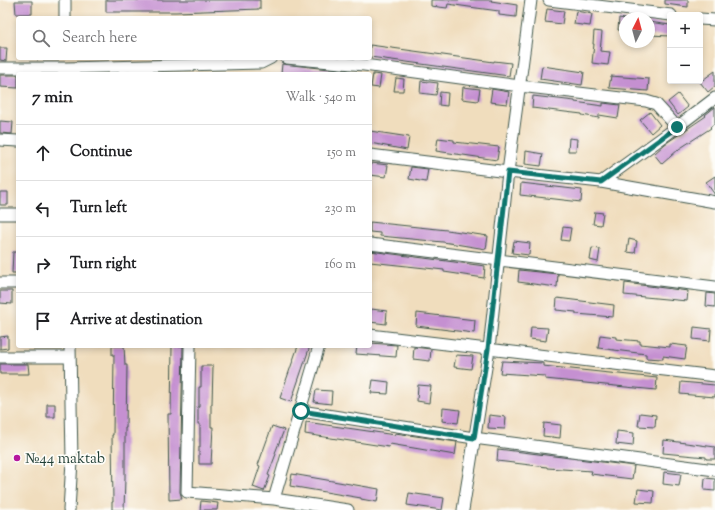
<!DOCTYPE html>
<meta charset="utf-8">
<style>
:root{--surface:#fff;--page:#f2f2f2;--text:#202124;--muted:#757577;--line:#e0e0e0}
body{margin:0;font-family:"Sorts Mill Goudy",serif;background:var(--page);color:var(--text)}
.controls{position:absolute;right:12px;top:12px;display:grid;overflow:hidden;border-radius:4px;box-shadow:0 2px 6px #0003}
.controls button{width:36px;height:36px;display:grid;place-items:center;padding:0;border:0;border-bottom:1px solid var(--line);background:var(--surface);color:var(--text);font:20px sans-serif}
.compass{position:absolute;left:619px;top:12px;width:36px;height:36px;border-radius:50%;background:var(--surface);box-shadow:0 2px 6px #0003;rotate:6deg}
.stop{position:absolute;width:12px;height:12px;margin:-9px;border:3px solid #0f766e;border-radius:50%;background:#fff}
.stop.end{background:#0f766e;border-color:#fff;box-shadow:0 1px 4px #0008}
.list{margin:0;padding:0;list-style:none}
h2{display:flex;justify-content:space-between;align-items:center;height:52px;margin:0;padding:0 16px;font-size:17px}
h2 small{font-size:13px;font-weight:400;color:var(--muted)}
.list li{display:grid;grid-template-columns:26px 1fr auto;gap:12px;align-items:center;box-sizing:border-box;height:56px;padding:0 16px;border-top:1px solid var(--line)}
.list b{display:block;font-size:15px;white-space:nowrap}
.list em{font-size:13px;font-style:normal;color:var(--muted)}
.icon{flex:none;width:22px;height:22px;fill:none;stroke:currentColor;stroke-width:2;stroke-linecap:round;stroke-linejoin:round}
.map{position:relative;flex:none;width:715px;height:510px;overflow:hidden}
.search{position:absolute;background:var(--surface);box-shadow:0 2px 6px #0003;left:16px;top:16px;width:356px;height:44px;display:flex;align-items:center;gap:10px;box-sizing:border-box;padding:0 14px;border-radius:4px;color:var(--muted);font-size:15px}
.panel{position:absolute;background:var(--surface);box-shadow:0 2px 6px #0003;left:16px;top:72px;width:356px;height:276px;border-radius:4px}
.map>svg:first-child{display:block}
</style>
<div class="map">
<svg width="715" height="510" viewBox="0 0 715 510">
<rect width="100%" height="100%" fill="#fdfcf7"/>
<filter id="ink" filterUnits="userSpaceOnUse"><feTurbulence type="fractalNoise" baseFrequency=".025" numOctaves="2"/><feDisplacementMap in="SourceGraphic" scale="8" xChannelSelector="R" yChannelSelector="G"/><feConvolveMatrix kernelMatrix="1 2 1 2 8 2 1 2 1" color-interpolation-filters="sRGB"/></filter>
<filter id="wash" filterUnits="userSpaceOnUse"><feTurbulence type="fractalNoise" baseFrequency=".012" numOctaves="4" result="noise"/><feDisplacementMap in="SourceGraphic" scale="16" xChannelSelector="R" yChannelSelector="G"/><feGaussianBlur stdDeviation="0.9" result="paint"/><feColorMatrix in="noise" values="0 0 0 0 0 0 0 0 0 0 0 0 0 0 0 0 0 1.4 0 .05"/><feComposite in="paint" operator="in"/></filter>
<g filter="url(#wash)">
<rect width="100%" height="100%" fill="#f0ddbd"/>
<g id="blocks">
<!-- building -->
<path fill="#c590d1" d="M106,0h154v9l-84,3h-70z
M431,0h61l-1,1 26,4 -1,12 -17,-2v-4l-30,-4 -21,-3 -1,4 -16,-2z
M665,0h23v7l-23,-3z
M15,1h17v13h-16z
M547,9l17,2 -2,13 -17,-2z
M576,11l16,3 -2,12 -16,-2z
M619,18l6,1v12l-7,-1z
M649,22l21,3v11l-21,-1z
M594,31l8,1 -2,19 10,1 -2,13 -16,-2 2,-19h-1z
M370,45l124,17v-1l17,2 -2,13 -139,-19z
M0,48h7l-1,13 -6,-1z
M282,64l67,7v3h-68z
M542,66l42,6 -2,13 -42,-6z
M715,71v15l-7,6 -8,-10z
M373,74l8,1 -2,13 -8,-1z
M0,75h18v13l-18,-1z
M611,76l38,3 -1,12 -39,-3z
M396,78l8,1 -1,12h-9z
M421,81l17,2 -2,12 -16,-2z
M463,87l17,2 -2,12 -16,-2z
M492,89l17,3 -2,12 -17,-2z
M440,92l8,1 -1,13 -8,-1z
M678,94l10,13 -10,8 -10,-13z
M533,96l42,5v1l28,4v-3l17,2 -2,13 -19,-3v3l-17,-3v-1l-50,-6z
M715,107v16l-5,4 1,1 -32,21 -17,15 -8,-10 11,-10 41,-28 -1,-1z
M650,112l10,13 -9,8 -11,-13z
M0,121l13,1 -1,12 -12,-1z
M370,131l39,6 -2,13 -37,-7z
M438,138l16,2v2l45,5 -2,13 -61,-9z
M569,138l8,1 -1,12h-8z
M526,151l17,3 -2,12 -16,-2z
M371,163l17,2 -2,12 -16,-2z
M411,167l17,2 -2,13 -17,-3z
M715,176v19l-9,-13z
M521,183l61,7 -1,12 -61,-7z
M0,192h8v13h-8z
M595,212l8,1 -2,12 -8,-1z
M370,222l77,8 41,6 -2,13 -43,-7 -63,-6v-3l-10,-1z
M563,227l8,1 -2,13 -8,-1z
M629,239l8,2 -2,12 -8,-1z
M514,241l16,2 -1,12 -17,-2z
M592,248l8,1 -2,13 -8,-2z
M370,251l115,15 -1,12 -40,-6v-2l-74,-8z
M13,252h5v21h-6z
M519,270l39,4 -1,13 -39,-5z
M625,283l63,8 -1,10 -63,-6z
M0,291h12v13l-12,-1z
M707,293l8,1v13l-9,-1z
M557,298l57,7 -1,12 -37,-3v-2l-20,-2z
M371,309l16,2 -1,13 -16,-2z
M417,313l58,7 -1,13 -58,-7z
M531,327l17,1 -2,13 -16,-2z
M694,327l17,2 -1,12 -17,-2z
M600,335l16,2v2l24,2v3l30,3v-3l17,2 -2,13 -22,-3v3l-17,-1v-4l-48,-6z
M8,336v12l-8,1v-12z
M370,343l27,2 -1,12 -40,-3 1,-8h13z
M112,346h12l1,19h2l-1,63h-1v50l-1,32h-12v-8h1l-1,-67h1l1,-80h-2z
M172,346h11l-3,146 2,7 -13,1 -1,-86h3z
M298,346h12l-19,56 -11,-4z
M414,347l17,2 -1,12 -17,-2z
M456,355l17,1 -2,13 -17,-2z
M502,361l41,2v3l114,12 -1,12 -111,-11v-3l-45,-3z
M0,364h28l1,10h-29z
M201,366h12l-1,38h-1v23h2l-2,37h-12v-17h1v-23h-2v-17h1v-20h2z
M373,380l16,2 -1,12 -17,-1z
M681,382l34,3v12l-35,-3z
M418,385l13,1 -2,17 -12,-2z
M316,390l16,1 -1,13 -17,-2z
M47,404h8v13h-8z
M443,408l17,2 -2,13 -16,-2z
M640,413l16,2 -1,12 -17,-1z
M489,415l17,2 -1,12 -17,-1z
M306,422l89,13v-2l62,9 -2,13 -65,-11 -1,3 -84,-13z
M544,423l17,2 -1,13 -17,-2z
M272,426l12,4 -9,23 1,1 -8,21 2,1 -6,15 -11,-4 7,-21 -2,-1z
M617,431l17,2 -1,13 -17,-2z
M664,440l51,7v12h-9v-2l-43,-4z
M498,449l136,17 -2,13 -41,-5 1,-3 -45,-3v-1l-50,-6z
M664,472l17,2 -2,12 -16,-2z
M292,474l87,15 -2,13 -16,-3v-1l-71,-12z
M705,478l10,1v12l-11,-1z
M638,489l16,2 -1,12 -17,-1z
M409,493l35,5 -2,12 -35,-5z
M201,501l17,2 -1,7h-17z"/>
</g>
</g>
<g filter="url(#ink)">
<use href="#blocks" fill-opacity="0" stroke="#3e5549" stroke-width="1"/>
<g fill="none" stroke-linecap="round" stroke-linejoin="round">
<!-- minor casing -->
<g stroke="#3e5549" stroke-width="13">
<path id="minor" d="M65,0v18
M549,0l122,15
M700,19l15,1
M286,58l78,7 156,21 126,15 10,3 21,23
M0,68h66l195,-5 10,-5
M0,140l18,1
M370,155l138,17 93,10 114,20
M601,182l76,-55 38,-29
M0,214h18
M370,244l345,43
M0,283h18
M370,335l345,41
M190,346l-3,146 87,7 74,11
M0,357h70
M301,411l173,27 241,32
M274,499l45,-153
M69,510l3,-49 -2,-115
M463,510l26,-161 19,-177 23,-172"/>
</g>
<!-- minor -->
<use href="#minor" stroke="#fff" stroke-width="11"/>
</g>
</g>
<g fill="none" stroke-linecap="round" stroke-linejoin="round" filter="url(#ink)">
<!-- route -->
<path stroke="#0f766e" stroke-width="5" d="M301,411l173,27 14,-89 20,-177 93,10 76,-55"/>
</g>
<!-- markers -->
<circle fill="#b5179e" stroke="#fdfcf7" stroke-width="1.5" cx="17" cy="458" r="4"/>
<g text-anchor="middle" stroke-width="3.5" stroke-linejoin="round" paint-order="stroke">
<!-- poi labels -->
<g font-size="15" fill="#1f3d34" stroke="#fdfcf7" text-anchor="start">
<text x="25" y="463">№44 maktab</text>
</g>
</g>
</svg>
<div class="controls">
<button>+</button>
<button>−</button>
</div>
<svg class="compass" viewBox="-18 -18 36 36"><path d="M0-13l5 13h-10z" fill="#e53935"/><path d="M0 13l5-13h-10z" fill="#757577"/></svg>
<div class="stop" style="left:301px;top:411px"></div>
<div class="stop end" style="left:677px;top:127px"></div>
<div class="search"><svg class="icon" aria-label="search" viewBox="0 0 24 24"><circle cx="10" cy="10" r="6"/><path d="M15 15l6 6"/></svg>Search here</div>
<section class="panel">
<h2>7 min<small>Walk · 540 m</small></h2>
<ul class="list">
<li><svg class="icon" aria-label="ahead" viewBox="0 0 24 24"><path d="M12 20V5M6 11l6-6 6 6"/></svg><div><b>Continue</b></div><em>150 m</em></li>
<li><svg class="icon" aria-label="left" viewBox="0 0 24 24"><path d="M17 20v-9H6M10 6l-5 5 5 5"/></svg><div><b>Turn left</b></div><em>230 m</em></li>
<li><svg class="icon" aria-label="right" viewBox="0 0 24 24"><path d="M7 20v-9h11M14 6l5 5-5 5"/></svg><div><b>Turn right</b></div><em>160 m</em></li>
<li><svg class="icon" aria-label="arrive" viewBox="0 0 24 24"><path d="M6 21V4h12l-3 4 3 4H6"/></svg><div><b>Arrive at destination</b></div></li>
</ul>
</section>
</div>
